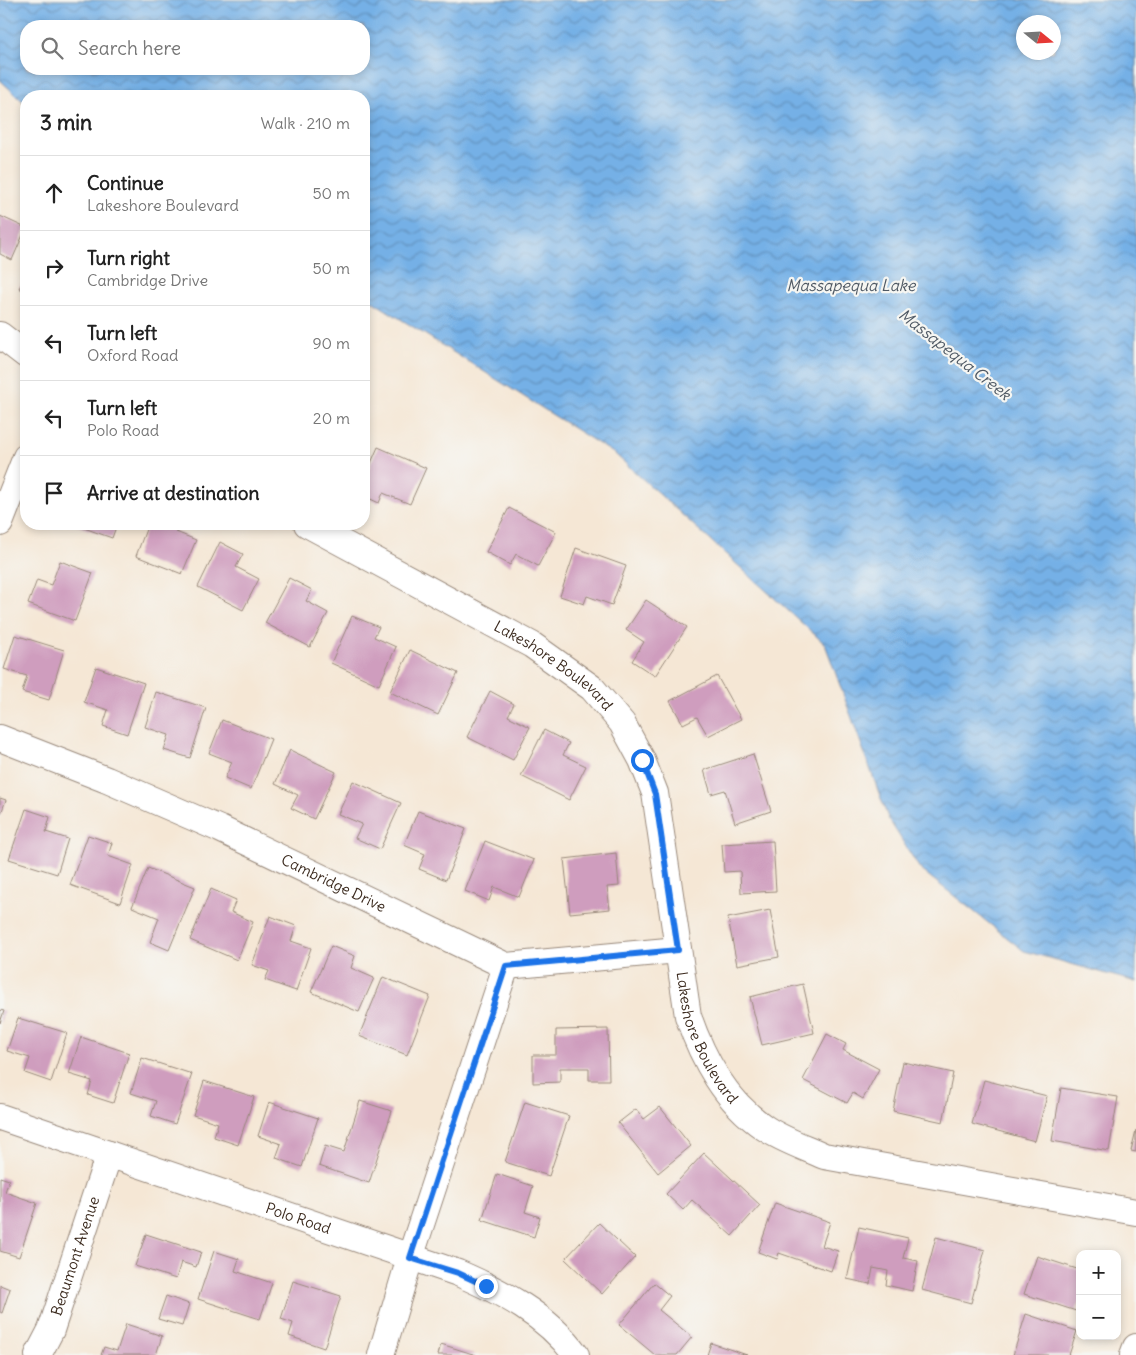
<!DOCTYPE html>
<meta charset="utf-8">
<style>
:root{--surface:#fff;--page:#f2f2f2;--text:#222;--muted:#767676;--line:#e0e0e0}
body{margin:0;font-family:Delius,sans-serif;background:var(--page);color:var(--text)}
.controls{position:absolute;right:15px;bottom:15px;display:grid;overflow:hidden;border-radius:10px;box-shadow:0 2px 8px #0003}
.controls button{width:45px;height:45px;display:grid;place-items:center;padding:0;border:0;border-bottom:1px solid var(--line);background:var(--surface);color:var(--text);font:25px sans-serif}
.compass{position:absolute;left:1016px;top:15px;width:45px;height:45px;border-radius:50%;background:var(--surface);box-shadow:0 2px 8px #0003;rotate:108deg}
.stop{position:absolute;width:15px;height:15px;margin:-11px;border:4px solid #1a73e8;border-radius:50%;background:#fff}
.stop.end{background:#1a73e8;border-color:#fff;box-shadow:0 1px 5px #0008}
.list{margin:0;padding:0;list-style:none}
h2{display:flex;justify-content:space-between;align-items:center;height:65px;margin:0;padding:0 20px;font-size:21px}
h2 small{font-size:16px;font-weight:400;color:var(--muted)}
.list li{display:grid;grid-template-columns:32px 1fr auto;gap:15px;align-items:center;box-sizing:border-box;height:75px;padding:0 20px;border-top:1px solid var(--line)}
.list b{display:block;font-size:19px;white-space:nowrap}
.list p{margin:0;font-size:16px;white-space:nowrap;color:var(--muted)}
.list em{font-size:16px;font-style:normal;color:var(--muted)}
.icon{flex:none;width:28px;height:28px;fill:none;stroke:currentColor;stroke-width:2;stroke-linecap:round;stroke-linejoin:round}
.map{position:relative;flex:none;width:1136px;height:1355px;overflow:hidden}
.search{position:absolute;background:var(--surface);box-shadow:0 2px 8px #0003;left:20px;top:20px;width:350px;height:55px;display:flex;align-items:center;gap:12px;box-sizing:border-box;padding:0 18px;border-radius:20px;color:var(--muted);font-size:19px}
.panel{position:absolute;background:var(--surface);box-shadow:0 2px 8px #0003;left:20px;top:90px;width:350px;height:440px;border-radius:20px}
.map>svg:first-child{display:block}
</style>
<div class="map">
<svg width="1136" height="1355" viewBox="0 0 1136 1355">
<defs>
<pattern id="water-waves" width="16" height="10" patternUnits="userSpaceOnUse" patternTransform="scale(1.25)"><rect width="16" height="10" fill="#75b0e6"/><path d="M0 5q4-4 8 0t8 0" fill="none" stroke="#618fba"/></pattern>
</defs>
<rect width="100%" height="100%" fill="#f6f6f2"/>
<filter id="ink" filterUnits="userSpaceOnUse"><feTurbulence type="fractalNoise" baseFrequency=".02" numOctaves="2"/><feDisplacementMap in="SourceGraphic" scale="10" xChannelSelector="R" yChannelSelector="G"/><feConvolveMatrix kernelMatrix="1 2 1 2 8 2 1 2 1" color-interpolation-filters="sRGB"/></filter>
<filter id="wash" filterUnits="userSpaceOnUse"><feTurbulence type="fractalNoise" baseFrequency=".0096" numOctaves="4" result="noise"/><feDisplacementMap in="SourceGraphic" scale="20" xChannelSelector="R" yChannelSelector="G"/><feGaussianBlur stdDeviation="1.12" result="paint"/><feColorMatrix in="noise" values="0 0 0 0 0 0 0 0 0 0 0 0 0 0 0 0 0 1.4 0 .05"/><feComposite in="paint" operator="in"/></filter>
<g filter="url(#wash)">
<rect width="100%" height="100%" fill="#f5e7d5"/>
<!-- water -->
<path fill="url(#water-waves)" stroke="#586d82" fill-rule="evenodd" d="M0,0h1136v982l-112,-31 -104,-82 -32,-51 -63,-174 -210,-190 -251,-158v-200h-338v8l-26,-24zM1024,22h30v30h-30zM26,26h338v43h-338z"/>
<g id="blocks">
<!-- building -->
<path fill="#cf9dbe" d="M0,216l26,12 -14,32 -12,-6z
M26,277v15l-7,-4z
M378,447l48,21 -16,36 -27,-11 -4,10 -15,-7v-17z
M509,508l47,24 -18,34 -22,-12 -6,11 -24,-13z
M73,524h44l-5,14z
M148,524h31l-3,8 20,8 -14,34 -46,-18z
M220,542l23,12 -7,13 23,12 -16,31 -45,-23z
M576,548l50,18 -14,39 -25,-9 -3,8 -24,-8z
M60,561l33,12 -18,48 -47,-17 9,-24 14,5z
M289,578l23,12 -6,11 22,12 -18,34 -45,-24z
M646,600l41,27 -32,49 -23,-15 12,-19 -18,-12z
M352,616l27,11 -5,10 22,10 -17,38 -48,-22z
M15,635l49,15 -15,50 -27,-8 5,-16 -23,-7z
M410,650l48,23 -20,42 -48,-23z
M96,667l48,16 -17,51 -24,-8 5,-16 -24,-8z
M717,676l24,43 -33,17 -11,-19 -14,7 -13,-23z
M490,691l24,13 -6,12 22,11 -17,33 -46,-23z
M156,692l50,16 -16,50 -26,-8 5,-15 -24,-8z
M222,720l49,19 -20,50 -26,-11 7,-16 -23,-9z
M544,730l25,13 -6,12 23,11 -17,34 -48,-24z
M290,750l46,22 -22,47 -23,-11 7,-13 -23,-11z
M753,754l18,57 -36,12 -10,-33 -14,4 -7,-24z
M353,781l48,22 -21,46 -25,-11 7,-14 -24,-10z
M0,798l6,2 -6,16z
M26,809l24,8 -4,15 22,7 -11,35 -48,-15z
M418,811l48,18 -20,51 -27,-11 6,-15 -21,-9z
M88,835l24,8 -4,13 25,9 -13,38 -50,-18z
M485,841l49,19 -15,37 -25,-10 -5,14 -24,-10z
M773,841l3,50 -35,2 -1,-22 -16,1 -2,-28z
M616,853l3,33 -12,1 3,22 -40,4 -6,-54z
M148,868l47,19 -26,63 -19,-8 9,-24 -27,-11z
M211,889l25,11 -5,12 22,10 -16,38 -47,-20z
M770,910l9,47 -42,8 -9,-47z
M270,916l26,10 -5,15 20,7 -15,43 -31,-11 4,-9 -17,-6z
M331,946l24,10 -4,12 23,10 -15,34 -48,-20z
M383,977l47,19 -23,59 -48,-19z
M803,984l11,49 -52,12 -12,-48z
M0,1010l4,1 -4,12z
M18,1018l49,15 -16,49 -26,-9 5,-15 -23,-7z
M608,1029l1,51h-20v-12h-29v14l-27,1v-28h23v-25z
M827,1034l19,10 -3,6 36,19 -16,30 -10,-6 -6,10 -44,-23z
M81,1037l48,16 -16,50 -25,-8 4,-14 -23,-7z
M142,1058l50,16 -17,50 -24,-8 5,-15 -25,-8z
M903,1062l50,11 -10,49 -50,-11z
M984,1080l63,16 -12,45 -63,-17z
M204,1081l50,16 -16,48 -24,-8 4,-14 -25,-8z
M1061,1088l57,9 -9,54 -57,-10z
M360,1101l32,10 -23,72 -50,-17 6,-20 19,6z
M269,1102l49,16 -16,49 -26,-9 5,-14 -23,-8z
M525,1102l44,14 -20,60 -44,-14z
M660,1107l31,39 -33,27 -40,-50 18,-14 8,10z
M1136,1130v22l-5,-1z
M704,1153l56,52 -28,31 -40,-36 -9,10 -17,-16z
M497,1174l36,12 -8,26 15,5 -6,20 -52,-17z
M0,1177l9,3 -4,12 32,11 -18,54 -19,-6z
M775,1203l55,19 -8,24 16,5 -7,20 -52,-18 -2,6 -19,-7z
M599,1223l36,34 -33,37 -37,-35z
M859,1227l49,11 -5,20 15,3 -6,30 -26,-6 2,-14 -15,-3 -3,16 -23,-5z
M146,1234l55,18 -5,15 -15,-5 -5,17 -41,-13z
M936,1237l49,13 -14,53 -49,-13z
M214,1251l25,8 -4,12 37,12 -12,36 -62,-20z
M1037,1256l43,14v30l-4,11 -52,-17z
M293,1281l48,15 -17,52 -35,-12 4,-13 -12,-4z
M654,1283l16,13 -11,14 33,27 -15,18h-22l-36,-30z
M0,1285l10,4 -8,24 -2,-1z
M166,1296l23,8 -7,22 -24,-7z
M1026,1314l51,17 -8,24h-56z
M126,1324l36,12 -6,19h-55l3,-8 13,4z
M711,1343l36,12h-40z
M441,1344l35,11h-38z"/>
</g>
</g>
<g filter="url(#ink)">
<use href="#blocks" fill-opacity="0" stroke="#98887a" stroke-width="1"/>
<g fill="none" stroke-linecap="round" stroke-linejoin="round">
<!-- minor casing -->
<g stroke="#98887a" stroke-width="28">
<g id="minor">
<path d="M0,335l26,20"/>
<path d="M0,523l26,-66"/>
<path id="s1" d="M307,524l225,121 60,43 30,35 20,37 13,33 33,223c15,43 37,85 77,112 18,12 39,19 59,28l312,56"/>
<path id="s2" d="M0,738l107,42 113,49 286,137 172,-16"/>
<path id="s3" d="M0,1117l458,156c44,19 89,42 118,82"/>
<path id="s4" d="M38,1355l13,-25 58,-176"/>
<path d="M381,1355l29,-97 96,-292"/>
<path d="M1133,1355l3,-8"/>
</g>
</g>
<!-- minor -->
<use href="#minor" stroke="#fff" stroke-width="26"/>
</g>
</g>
<g fill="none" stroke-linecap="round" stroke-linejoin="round" filter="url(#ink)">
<!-- route -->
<path stroke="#1a73e8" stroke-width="6" d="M486,1286l-28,-13 -48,-15 96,-292 172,-16 -23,-156 -13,-34"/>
</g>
<g text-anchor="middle" stroke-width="4.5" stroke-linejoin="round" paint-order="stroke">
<!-- street labels -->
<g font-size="15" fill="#3b2a1e" stroke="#f6f6f2">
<text dy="5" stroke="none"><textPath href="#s1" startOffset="285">Lakeshore Boulevard</textPath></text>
<text dy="5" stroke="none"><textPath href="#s2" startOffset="364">Cambridge Drive</textPath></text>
<text dy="5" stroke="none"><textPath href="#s1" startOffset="705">Lakeshore Boulevard</textPath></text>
<text dy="5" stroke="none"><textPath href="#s3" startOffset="315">Polo Road</textPath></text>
<text dy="5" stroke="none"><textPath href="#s4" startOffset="106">Beaumont Avenue</textPath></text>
</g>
<!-- water labels -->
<g font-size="16" font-style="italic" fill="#4f5964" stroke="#f6f6f2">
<text x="851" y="291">Massapequa Lake</text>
<text transform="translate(955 354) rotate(38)" y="6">Massapequa Creek</text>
</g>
</g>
</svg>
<div class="controls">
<button>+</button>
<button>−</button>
</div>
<svg class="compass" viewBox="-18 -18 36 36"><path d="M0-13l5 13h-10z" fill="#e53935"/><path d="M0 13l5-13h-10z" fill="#767676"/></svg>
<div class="stop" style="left:642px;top:760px"></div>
<div class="stop end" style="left:486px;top:1286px"></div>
<div class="search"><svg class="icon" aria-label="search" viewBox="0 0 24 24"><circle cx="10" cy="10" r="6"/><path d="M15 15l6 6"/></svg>Search here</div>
<section class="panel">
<h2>3 min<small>Walk · 210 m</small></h2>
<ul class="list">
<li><svg class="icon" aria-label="ahead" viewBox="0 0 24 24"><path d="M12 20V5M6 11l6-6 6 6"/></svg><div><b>Continue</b><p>Lakeshore Boulevard</p></div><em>50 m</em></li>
<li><svg class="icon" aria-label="right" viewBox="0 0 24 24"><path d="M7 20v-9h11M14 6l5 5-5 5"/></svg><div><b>Turn right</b><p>Cambridge Drive</p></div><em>50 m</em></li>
<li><svg class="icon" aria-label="left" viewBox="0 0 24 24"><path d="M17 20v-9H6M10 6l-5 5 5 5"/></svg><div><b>Turn left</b><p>Oxford Road</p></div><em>90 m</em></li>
<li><svg class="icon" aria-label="left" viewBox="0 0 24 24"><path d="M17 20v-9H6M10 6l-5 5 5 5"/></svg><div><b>Turn left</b><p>Polo Road</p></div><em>20 m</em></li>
<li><svg class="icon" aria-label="arrive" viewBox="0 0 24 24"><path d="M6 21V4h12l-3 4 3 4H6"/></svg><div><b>Arrive at destination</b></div></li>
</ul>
</section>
</div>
